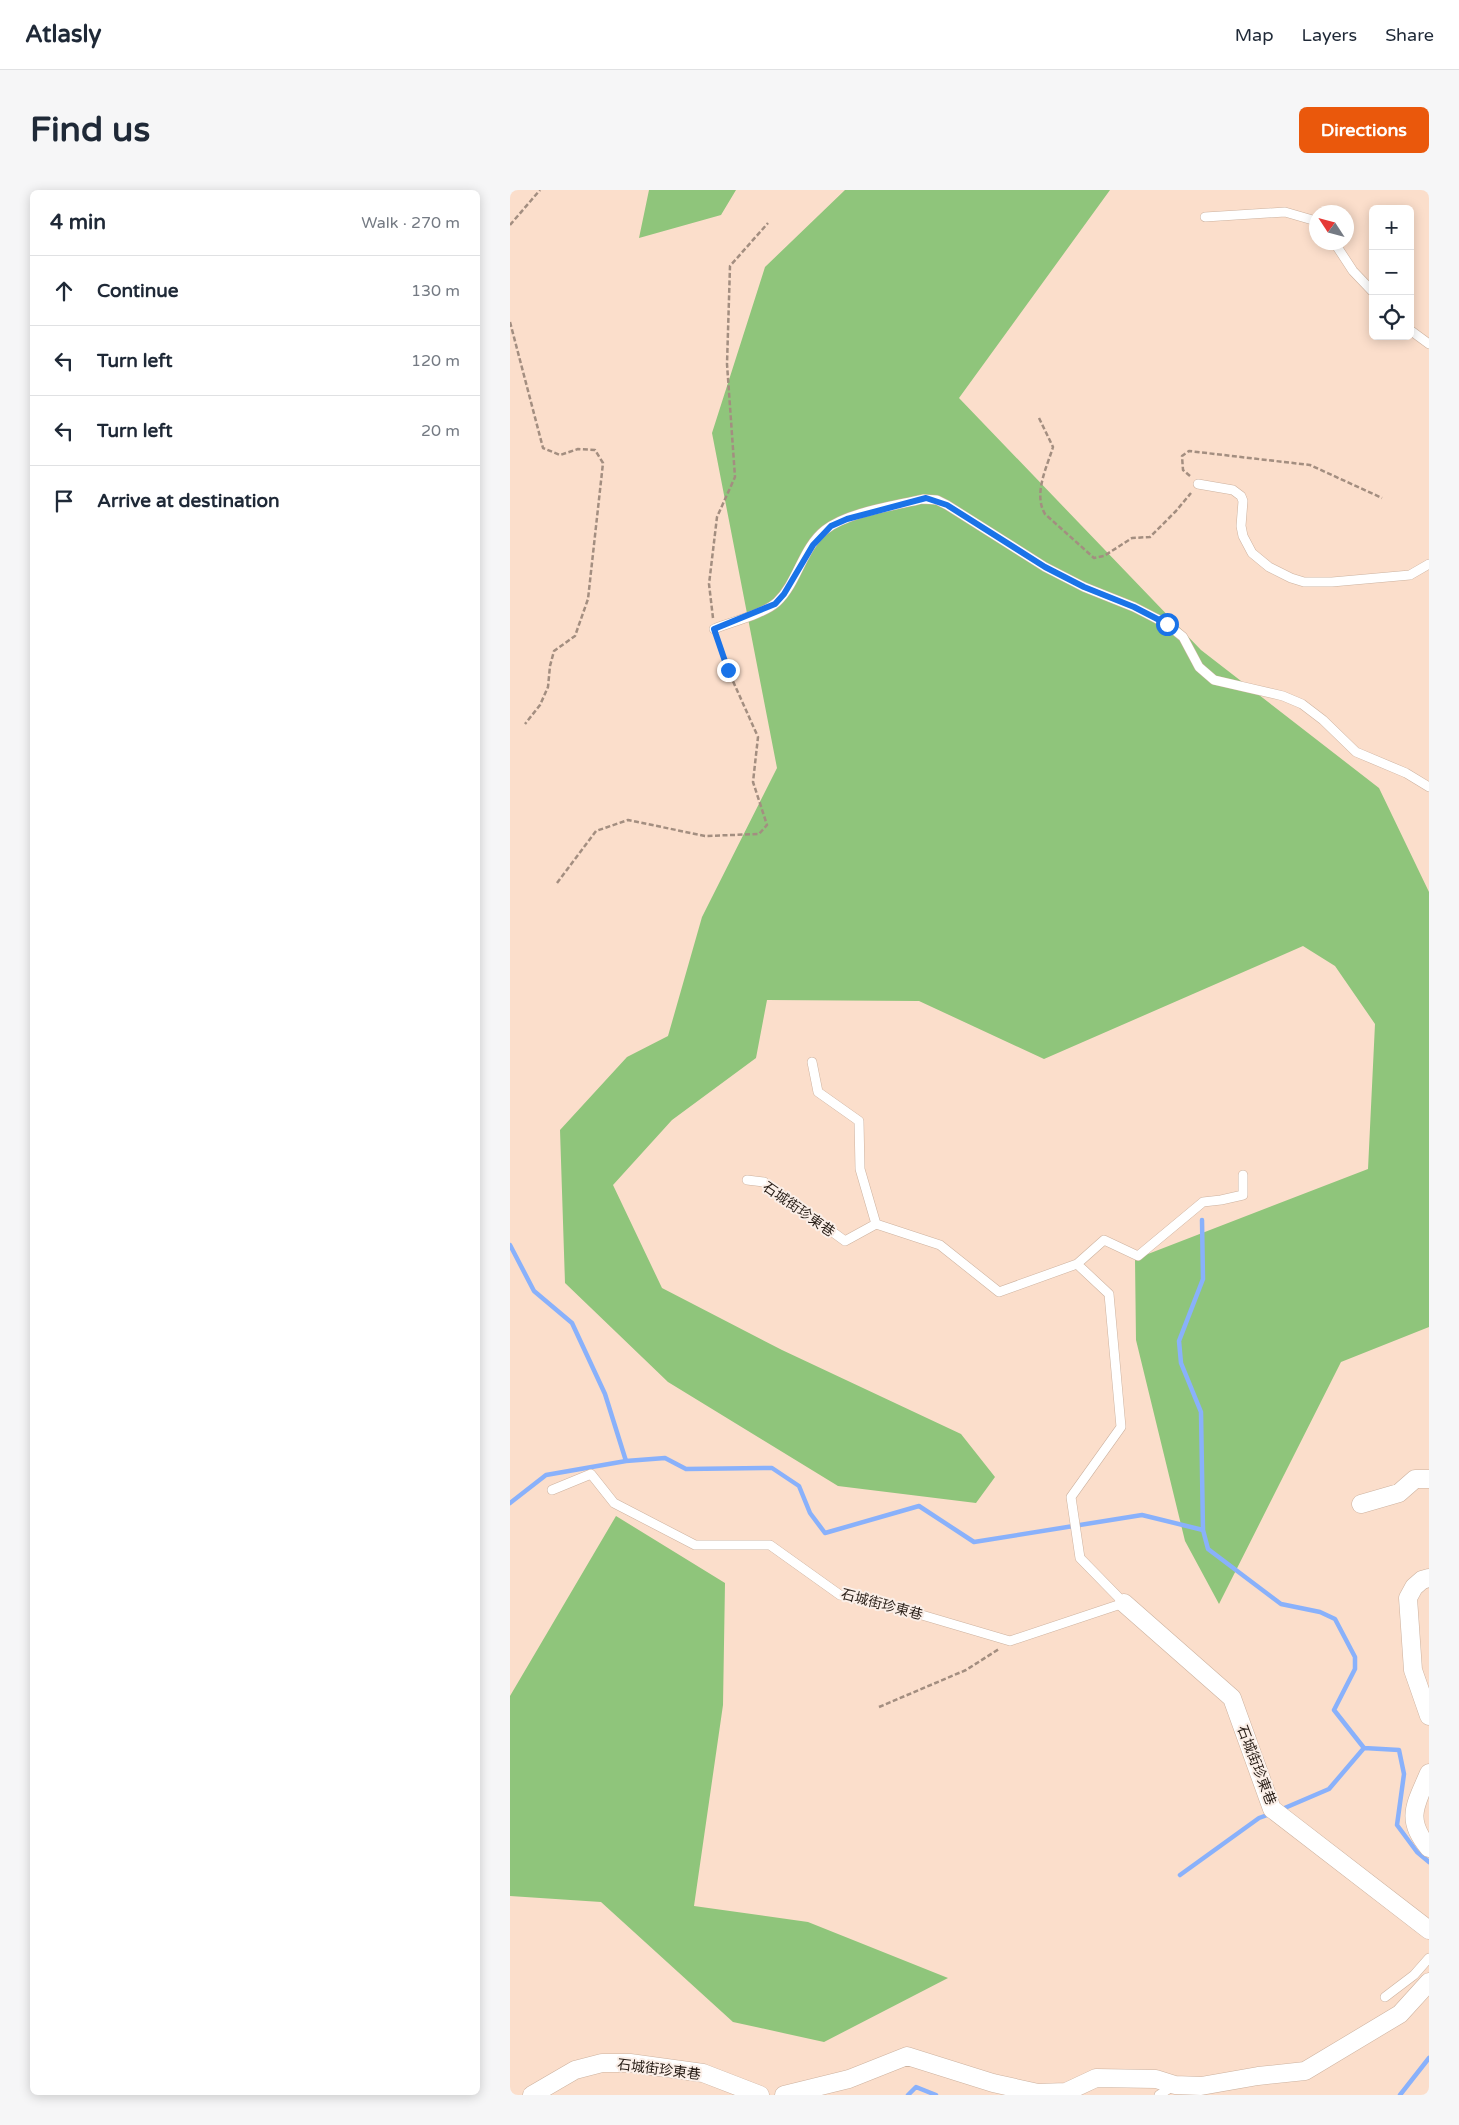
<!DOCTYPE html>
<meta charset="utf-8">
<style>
:root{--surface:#fff;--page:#f6f6f7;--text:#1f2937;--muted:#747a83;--line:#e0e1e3;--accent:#ea580c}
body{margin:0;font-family:"Varela Round","Noto Sans TC",sans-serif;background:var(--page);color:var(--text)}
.controls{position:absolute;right:15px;top:15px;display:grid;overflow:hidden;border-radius:8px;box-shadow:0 2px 12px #0003}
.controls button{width:45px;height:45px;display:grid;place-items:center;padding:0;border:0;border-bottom:1px solid var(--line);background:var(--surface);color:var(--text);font:25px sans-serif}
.compass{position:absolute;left:799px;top:15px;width:45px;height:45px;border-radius:50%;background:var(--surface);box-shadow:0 2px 12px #0003;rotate:306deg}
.stop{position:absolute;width:15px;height:15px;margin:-11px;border:4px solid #1a73e8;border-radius:50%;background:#fff}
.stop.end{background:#1a73e8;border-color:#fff;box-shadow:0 1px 5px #0008}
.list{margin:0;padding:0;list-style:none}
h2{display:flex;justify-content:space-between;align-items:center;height:65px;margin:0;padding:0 20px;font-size:21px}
h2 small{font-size:16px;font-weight:400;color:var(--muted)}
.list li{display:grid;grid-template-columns:32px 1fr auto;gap:15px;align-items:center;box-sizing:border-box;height:70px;padding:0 20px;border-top:1px solid var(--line)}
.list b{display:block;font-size:19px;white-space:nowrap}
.list em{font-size:16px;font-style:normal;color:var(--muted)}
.icon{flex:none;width:28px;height:28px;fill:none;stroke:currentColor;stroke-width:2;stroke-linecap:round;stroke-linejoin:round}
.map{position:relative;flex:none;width:919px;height:1905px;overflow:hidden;border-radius:8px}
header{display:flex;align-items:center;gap:30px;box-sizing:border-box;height:70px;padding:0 25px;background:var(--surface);border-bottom:1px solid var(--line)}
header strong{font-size:24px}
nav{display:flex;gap:28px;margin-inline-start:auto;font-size:18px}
.intro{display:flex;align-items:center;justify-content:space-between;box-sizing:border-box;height:120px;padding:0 30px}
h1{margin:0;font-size:35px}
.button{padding:12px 22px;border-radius:8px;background:var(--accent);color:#fff;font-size:18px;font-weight:700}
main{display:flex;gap:30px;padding:0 30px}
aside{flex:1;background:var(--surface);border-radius:8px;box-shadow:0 2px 12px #0003}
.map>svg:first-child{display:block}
</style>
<header>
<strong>Atlasly</strong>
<nav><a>Map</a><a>Layers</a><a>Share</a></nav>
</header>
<div class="intro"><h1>Find us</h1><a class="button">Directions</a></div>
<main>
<aside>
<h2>4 min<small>Walk · 270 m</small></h2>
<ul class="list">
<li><svg class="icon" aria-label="ahead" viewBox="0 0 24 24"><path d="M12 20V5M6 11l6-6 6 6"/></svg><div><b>Continue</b></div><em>130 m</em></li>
<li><svg class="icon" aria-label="left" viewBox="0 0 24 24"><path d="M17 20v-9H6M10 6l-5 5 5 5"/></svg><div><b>Turn left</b></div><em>120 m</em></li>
<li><svg class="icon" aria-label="left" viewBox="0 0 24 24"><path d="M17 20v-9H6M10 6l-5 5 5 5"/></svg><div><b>Turn left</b></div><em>20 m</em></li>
<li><svg class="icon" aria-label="arrive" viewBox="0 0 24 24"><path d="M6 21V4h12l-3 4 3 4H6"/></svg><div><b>Arrive at destination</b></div></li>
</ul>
</aside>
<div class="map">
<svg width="919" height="1905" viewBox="0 0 919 1905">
<rect width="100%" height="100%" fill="#fbdecb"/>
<!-- forest -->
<path fill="#8fc57b" d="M139,0h87l-15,25 -82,23z
M335,0h265l-151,208 242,252 178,138 50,104v435l-88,35 -122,242 -34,-63 -49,-201 -1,-81 233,-90 7,-145 -40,-58 -32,-20 -259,113 -125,-58 -152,-1 -11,58 -84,62 -59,65 49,103 120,62 179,84 34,43 -19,26 -138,-17 -170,-104 -103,-99 -5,-153 67,-73 41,-21 34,-119 75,-149 -65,-335 53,-166z
M106,1326l109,67 -2,122 -29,201 114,16 140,56 -124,64 -91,-20 -132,-120 -91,-6v-200z"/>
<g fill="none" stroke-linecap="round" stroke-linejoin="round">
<!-- stream -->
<path stroke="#89b1fb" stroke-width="4.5" d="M692,1030l1,59 -24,62 2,22 20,49 2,118
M0,1055l24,46 38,32 33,71 21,67
M0,1313l36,-28 80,-14 39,-3 21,11 86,-1 27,18 11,27 15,20 94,-27 55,36 168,-27 61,15 5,19 73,55 39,8 15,7 20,38v12l-21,41 30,38 35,2 5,24 -7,51 20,27 12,10
M770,1620l49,-21 35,-41
M670,1685l79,-57 11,-4
M398,1905l8,-8 20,8
M890,1905l29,-37"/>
<!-- lane casing -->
<g stroke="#cdb29f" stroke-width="10">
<path id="lane" d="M695,27l80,-5 31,9
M824,52l19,29 20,21
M900,140l19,14
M688,294l35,6 8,6 2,5 -2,25 2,10 9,17 17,14 22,11 13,4h28l78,-7 19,-11
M204,439c17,-7 50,-15 63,-27 21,-20 25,-54 48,-72 23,-18 69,-24 98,-31l14,1 10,5 98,62 39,20 50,20 33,17 16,13 16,30 15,13 69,16 19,8 21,16 33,32 50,21 23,14
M237,990l17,2 81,59 31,-17
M567,1074l27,-24 34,16 65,-54 18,-2 22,-5v-20
M42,1300l39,-16 23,29 81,42h75l70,50 75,18 95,28 114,-38 -44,-45 -9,-61 50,-70 -12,-133 -32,-30 -78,28 -59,-47 -64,-21 -16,-55 -1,-48 -41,-29 -6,-30
M875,1807l29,-22 15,-17
M649,1905l16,-10"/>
</g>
<!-- street casing -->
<g stroke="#cdb29f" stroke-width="19">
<path id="street" d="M851,1314l38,-11 16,-14h14
M919,1388l-7,2 -8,7 -6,11 5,72 16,46
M614,1413l108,95 40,111 157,121
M919,1583c-13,31 -25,46 0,75
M22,1905l43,-25 27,-7h28l73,10 57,22
M274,1905l65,-16 58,-23 86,27 45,10 28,-1 30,-14 60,1 19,6 26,1 57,-10 47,-5 95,-57 29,-32"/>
</g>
<!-- path -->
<path stroke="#a38e80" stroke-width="2.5" stroke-dasharray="5 2.5" stroke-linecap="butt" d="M0,35l30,-35
M0,132l33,126 17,7 18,-6 17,1 8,13 -15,136 -13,37 -21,15 -4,15 -2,21 -8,18 -15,19
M529,228l14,29c-6,20 -20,47 -8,67l49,44 10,-2 28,-18 18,-1 26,-26 15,-18
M680,286l-7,-6 -1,-14 7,-5 121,14 72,33
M203,428l-4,-34 8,-67 18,-40 -8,-113 3,-98 38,-43
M47,693l39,-52 32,-11 77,16 54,-2 8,-9 -14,-43 5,-45 -30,-67 -11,-32
M369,1517l87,-37 33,-21"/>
<!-- lane -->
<use href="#lane" stroke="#fff" stroke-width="9"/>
<!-- street -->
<use href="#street" stroke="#fff" stroke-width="18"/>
</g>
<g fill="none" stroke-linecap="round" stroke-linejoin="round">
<!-- route -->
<path stroke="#1a73e8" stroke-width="6" d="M218,480l-14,-41 61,-25 9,-10 29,-49 18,-19 16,-7 79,-21 21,7 98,62 39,20 50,20 33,17"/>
</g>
<g text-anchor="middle" stroke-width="4" stroke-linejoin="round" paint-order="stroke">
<!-- street labels -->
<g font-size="14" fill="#271d16" stroke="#fbefe8">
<text transform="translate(289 1019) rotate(35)" y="5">石城街珍東巷</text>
<text transform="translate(372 1414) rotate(15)" y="5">石城街珍東巷</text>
<text transform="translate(747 1575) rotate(69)" y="5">石城街珍東巷</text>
<text transform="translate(149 1879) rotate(7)" y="5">石城街珍東巷</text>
</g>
</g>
</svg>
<div class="controls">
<button>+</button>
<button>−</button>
<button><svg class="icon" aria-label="locate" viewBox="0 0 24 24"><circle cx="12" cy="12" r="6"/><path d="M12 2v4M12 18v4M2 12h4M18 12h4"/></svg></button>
</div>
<svg class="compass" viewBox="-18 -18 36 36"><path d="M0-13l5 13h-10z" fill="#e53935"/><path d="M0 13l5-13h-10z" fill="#747a83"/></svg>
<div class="stop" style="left:657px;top:434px"></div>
<div class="stop end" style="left:218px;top:480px"></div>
</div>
</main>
